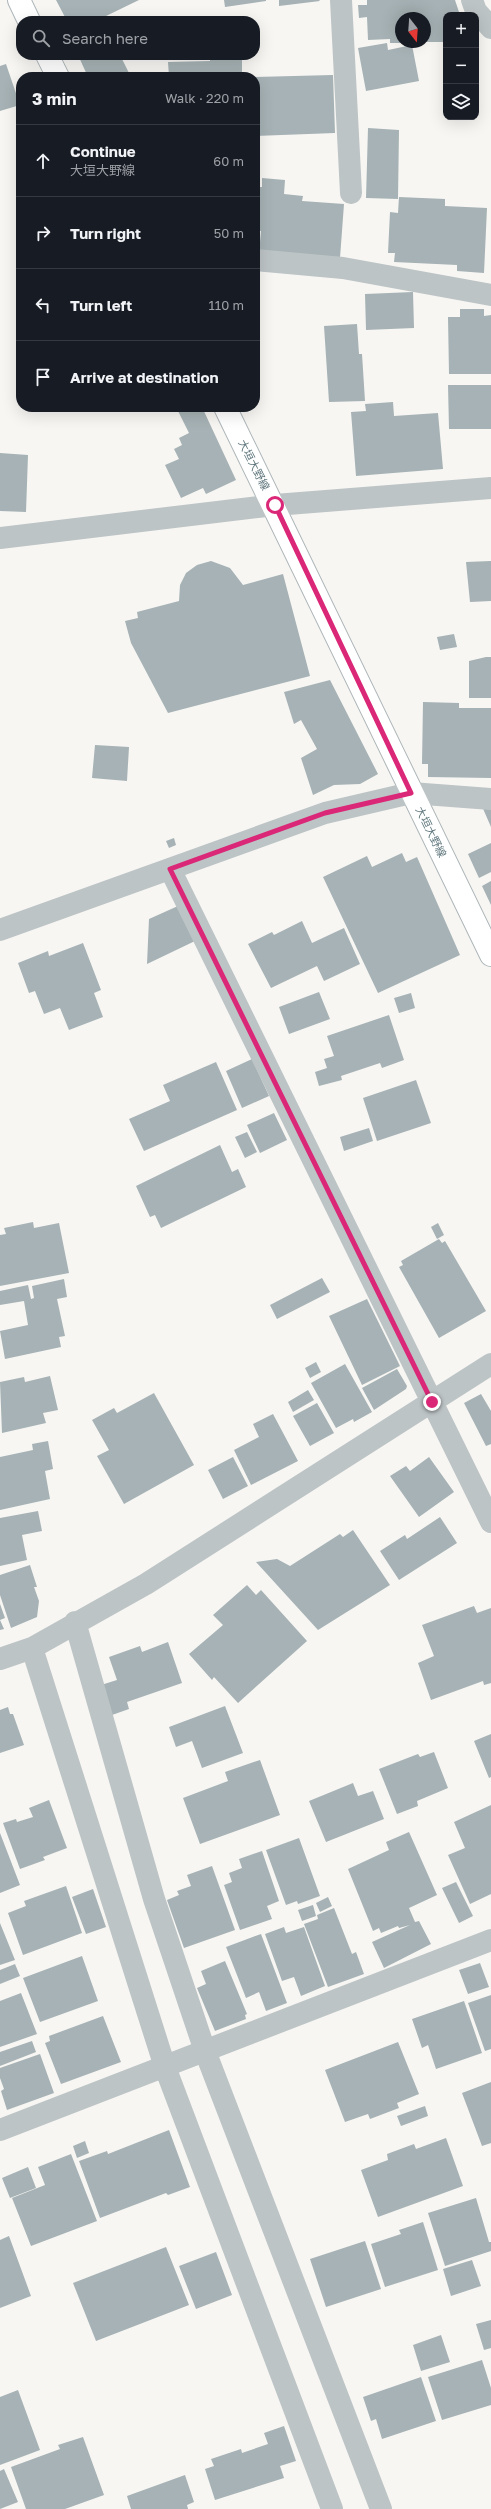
<!DOCTYPE html>
<meta charset="utf-8">
<style>
:root{--surface:#171b24;--page:#242831;--text:#f1f3f6;--muted:#9ea1a6;--line:#363941}
body{margin:0;font-family:"Golos Text","Noto Sans JP",sans-serif;background:var(--page);color:var(--text)}
.controls{position:absolute;right:12px;top:12px;display:grid;overflow:hidden;border-radius:8px;box-shadow:0 4px 16px #0002}
.controls button{width:36px;height:36px;display:grid;place-items:center;padding:0;border:0;border-bottom:1px solid var(--line);background:var(--surface);color:var(--text);font:20px sans-serif}
.compass{position:absolute;left:395px;top:12px;width:36px;height:36px;border-radius:50%;background:var(--surface);box-shadow:0 4px 16px #0002;rotate:163deg}
.stop{position:absolute;width:12px;height:12px;margin:-9px;border:3px solid #db2777;border-radius:50%;background:#fff}
.stop.end{background:#db2777;border-color:#fff;box-shadow:0 1px 4px #0008}
.list{margin:0;padding:0;list-style:none}
h2{display:flex;justify-content:space-between;align-items:center;height:52px;margin:0;padding:0 16px;font-size:17px}
h2 small{font-size:13px;font-weight:400;color:var(--muted)}
.list li{display:grid;grid-template-columns:26px 1fr auto;gap:12px;align-items:center;box-sizing:border-box;height:72px;padding:0 16px;border-top:1px solid var(--line)}
.list b{display:block;font-size:15px;white-space:nowrap}
.list p{margin:0;font-size:13px;white-space:nowrap;color:var(--muted)}
.list em{font-size:13px;font-style:normal;color:var(--muted)}
.icon{flex:none;width:22px;height:22px;fill:none;stroke:currentColor;stroke-width:2;stroke-linecap:round;stroke-linejoin:round}
.map{position:relative;flex:none;width:491px;height:2509px;overflow:hidden}
.search{position:absolute;background:var(--surface);box-shadow:0 4px 16px #0002;left:16px;top:16px;width:244px;height:44px;display:flex;align-items:center;gap:10px;box-sizing:border-box;padding:0 14px;border-radius:16px;color:var(--muted);font-size:15px}
.panel{position:absolute;background:var(--surface);box-shadow:0 4px 16px #0002;left:16px;top:72px;width:244px;height:340px;border-radius:16px}
.map>svg:first-child{display:block}
</style>
<div class="map">
<svg width="491" height="2509" viewBox="0 0 491 2509">
<rect width="100%" height="100%" fill="#f7f6f3"/>
<!-- building -->
<path fill="#a6b2b5" d="M56,0h83l-35,17 2,4h-39z
M224,0h42v1l-41,6z
M279,0h40l1,1 -41,5z
M367,0h88l5,15h-14v27h-21v-24h-24v25h-11v-4l-22,1 -1,-23 -8,1 -1,-13h9z
M387,43l1,7 24,-5 7,36 -53,10 -8,-43z
M78,55h42l11,22h-43z
M210,55h32v22h-73l-1,-15 42,-1z
M6,64l14,41 -20,6v-45z
M333,75l2,58 -80,3v-59z
M368,128l31,2 -1,69 -32,-1z
M262,178l23,2 -1,14 19,2 -1,5 42,3 -4,54 -81,-5 2,-22h-6v-44h7z
M399,197l46,2v7l42,2 -3,65 -27,-2v-6l-63,-3 1,-9h-7l2,-41 8,1z
M413,292l1,36 -48,2 -1,-36z
M460,309h24v7l7,-1v59h-42l-1,-57h12z
M357,324l2,30h3l3,47 -36,1 -5,-76z
M448,385h43v44h-42z
M393,402l1,14 44,-3 5,56 -87,7 -5,-64 15,-1 -1,-7z
M176,407h26l34,73 -30,14 -3,-6 -22,10 -16,-33 14,-6 -5,-10 8,-4 -3,-7 10,-5z
M0,453l28,2 -2,57 -26,-1z
M211,561l19,7 13,17 40,-11 27,102 -142,37 -37,-70 -6,-22 13,-3 -1,-6 42,-11 1,-16 6,-12 11,-8z
M491,561v40l-21,1 -4,-40z
M454,634l3,13 -17,3 -3,-13z
M486,657h5v41h-22v-37z
M330,680l48,94 -18,10 -26,1 -21,10 -12,-37 16,-9 -16,-29 -7,4 -10,-32z
M423,702l36,1v5h32v70l-63,-1v-13h-6z
M95,745l34,2 -2,34 -35,-3z
M481,804l10,1v22z
M174,838l2,7 -7,3 -3,-7z
M491,843v29l-12,6 -11,-24z
M402,853l4,9 11,-5 43,98 -82,38 -55,-116 44,-21 5,11z
M491,881v24l-9,-19z
M178,906l17,35 -48,23 2,-45z
M302,921l10,22 32,-15 16,36 -36,17 -7,-15 -46,22 -23,-44 24,-12 2,3z
M83,943l18,47 -7,3 9,24 -34,13 -9,-22 -16,6 -9,-23 -6,2 -11,-30 30,-12 1,5z
M319,992l11,27 -41,15 -10,-27z
M411,993l4,15 -16,5 -5,-15z
M389,1015l15,45 -22,8 -2,-5 -39,13 1,4 -23,6 -4,-14 12,-4 -3,-9 10,-3 -7,-20z
M252,1059l17,37 -27,12 -16,-37z
M216,1062l21,48 -93,41 -15,-32 41,-18 -7,-16z
M416,1080l15,43 -54,18 -14,-43z
M274,1113l13,27 -27,13 -13,-28z
M369,1128l4,13 -29,10 -4,-14z
M247,1132l10,20 -12,6 -10,-21z
M220,1145l12,27 6,-3 8,18 -85,41 -6,-13 -5,2 -14,-31z
M33,1222l1,6 25,-5 10,50 -69,13v-51l6,-1 -2,-6z
M438,1223l6,12 -7,4 -6,-12z
M439,1239l3,4 3,-2 41,70 -47,27 -40,-71 4,-2 -2,-4z
M322,1278l8,14 -53,27 -7,-14z
M64,1279l3,18 -10,2 8,37 -6,1 2,10 -56,12 -5,-28 28,-6 -4,-24 -24,4v-14l28,-6 3,14 3,-1 -2,-12z
M367,1299l33,67 -38,19 -33,-69z
M316,1362l5,10 -11,6 -5,-10z
M345,1364l27,48 -18,10 -1,-3 -17,9 -25,-45z
M397,1369l10,17 -1,3 -32,21 -12,-22z
M50,1376l8,34 -15,3 3,10 -44,10 -2,-51 24,-5 1,5z
M308,1390l6,10 -21,12 -5,-10z
M154,1393l40,72 -70,39 -27,-48 12,-6 -17,-30 22,-12 3,5z
M481,1394l10,17v33l-5,2 -22,-43z
M317,1403l17,30 -24,13 -17,-30z
M273,1414l25,47 -47,24 -17,-35 25,-13 -6,-13z
M48,1441l5,28 -8,2 5,28 -50,11v-53l33,-7 -1,-6z
M233,1457l15,29 -25,13 -15,-29z
M429,1457l25,35 -35,25 -29,-41 16,-10 4,5z
M38,1511l4,20 -20,4 5,25 -27,6v-48z
M440,1517l17,26 -58,37 -19,-29 25,-16 2,4z
M353,1530l37,55 -72,45 -62,-68 21,-3 13,7 50,-32 3,3z
M30,1565l7,22h-3l5,14 -2,16 -26,11 -11,-33v-20z
M247,1585l9,10 5,-5 46,51 -69,62 -24,-26 -2,3 -23,-26 34,-29 -10,-10z
M0,1604l5,14 -5,2 4,9 -4,1z
M474,1606l3,7 14,-5v75l-7,2 -1,-4 -52,19 -13,-37 16,-7 -12,-31z
M168,1642l14,41 -55,19 2,7 -17,6 -11,-30 16,-5 -8,-23 31,-11 2,6z
M225,1706l18,47 -41,15 -10,-27 -16,6 -7,-20z
M8,1707l2,7h3l11,31 -24,8v-43z
M491,1734v43l-2,1 -15,-37z
M434,1752l14,36 -31,13 1,5 -21,8 -18,-45 39,-15 2,3z
M260,1760l20,55 -80,29 -17,-46 45,-17 -3,-9z
M353,1783l5,13 15,-5 11,28 -58,23 -17,-41z
M49,1800l18,48 -24,9 2,3 -25,9 -17,-46 13,-4 1,3 16,-5 -4,-9z
M491,1805v89l-21,10 -22,-49 17,-7 -11,-26z
M409,1832l28,63 -28,13 6,14 4,-1 12,23 -47,24 -12,-26 38,-17 -11,3 -1,-2 -17,7 -2,-5 -6,3 -25,-62 41,-19 -3,-8z
M0,1833l20,52 -20,8z
M299,1838l21,58 -22,8 -1,-3 -11,4 -20,-55z
M262,1851l17,50 -12,5 5,13 -32,11 -16,-45 8,-3 -3,-9 13,-5 -3,-9z
M212,1866l23,64 -51,18 -17,-48 12,-5 -2,-4 14,-5 -4,-11z
M456,1882l17,34 -14,7 -17,-35z
M66,1886l16,47 -59,22 -15,-42 18,-7 -2,-5z
M93,1889l13,38 -20,7 -14,-37z
M328,1897l4,9 -12,6 -4,-9z
M313,1905l3,11 -14,5 -4,-11z
M334,1908l18,46 4,-2 8,22 -36,13 -24,-63 14,-5 -1,-4z
M0,1923l15,37 -15,5z
M284,1927l2,6 18,-6 21,59 -24,10 -7,-19 -12,4 -17,-47z
M261,1934l26,69 -21,8 -7,-19 -13,6 -20,-51z
M82,1956l16,45 -58,21 -17,-44z
M225,1961l22,53 -2,1 1,4 -31,12 -18,-43 9,-4 -5,-13z
M480,1963l9,24 -21,7 -9,-24z
M15,1964l5,12 -20,8v-14z
M21,1993l16,41 -37,13v-46z
M491,1995v54l-6,2 -17,-48z
M464,2001l18,52 -46,16 -8,-24 -6,3 -10,-29z
M103,2016l18,46 -60,22 -16,-41 5,-2 -1,-5z
M32,2041l4,11 -36,14v-14z
M398,2042l21,52 -22,9 2,5 -29,11 -2,-5 -23,8 -20,-52z
M40,2054l14,39 -47,17 -6,-19 3,-2 -4,-11v-10z
M491,2082v61l-9,3 -20,-53z
M425,2106l3,10 -27,10 -4,-10z
M169,2130l21,57 -22,8 -2,-2 -66,25 -21,-57 28,-10 1,3z
M446,2138l17,48 -85,31 -17,-47 27,-10 -1,-6 27,-10 2,5z
M85,2141l4,12 -12,5 -4,-12z
M71,2154l26,67 -66,25 -19,-48 33,-13 -7,-18z
M28,2167l8,21 -26,10 -8,-20z
M476,2198l13,44h2v9l-46,15 -17,-53z
M423,2222l15,48 -53,17 -14,-43 30,-10 -2,-4z
M9,2236l22,60 -31,12v-68z
M365,2241l16,48 -55,18 -16,-48z
M166,2247l23,58 -93,36 -23,-58z
M216,2252l16,43 -36,14 -17,-43z
M472,2260l9,26 -30,10 -8,-27z
M491,2320v28l-7,2 -8,-26z
M441,2335l9,27 -29,9 -8,-26z
M482,2360l9,28v17l-49,15 -14,-43z
M421,2377l15,44 -54,18 -6,-20 -5,2 -8,-24z
M18,2390l22,60 -40,15v-68z
M284,2426l12,35 -16,5 4,12 -69,22 -10,-31 9,-3 -3,-7 30,-10 1,4 26,-9 -4,-11z
M83,2437l21,58 -39,14h-39l-15,-42 49,-18 -2,-4z
M4,2469l14,33 -18,7v-38z
M185,2475l9,27 -7,3 1,4h-57l-4,-13z"/>
<g fill="none" stroke-linecap="round" stroke-linejoin="round">
<!-- major casing -->
<g stroke="#aeb6b9" stroke-width="24">
<path id="major" d="M19,0l10,21
M47,55l11,22
M225,407l266,548"/>
</g>
<!-- minor -->
<path stroke="#bdc4c6" stroke-width="22" d="M341,0l10,193
M472,0l4,11 15,17
M255,260l88,8 148,27
M0,538l275,-33 216,-17
M170,869l321,653
M0,930l325,-117 86,-20 80,6
M75,1622l79,277 51,152 176,458
M32,1648l133,419 167,442
M0,1659l32,-11 114,-64 345,-220
M0,2130l491,-190"/>
<!-- major -->
<use href="#major" stroke="#fff" stroke-width="22"/>
</g>
<g fill="none" stroke-linecap="round" stroke-linejoin="round">
<!-- route -->
<path stroke="#db2777" stroke-width="5" d="M275,505l136,288 -86,20 -155,56 262,533"/>
</g>
<g text-anchor="middle" stroke-width="4" stroke-linejoin="round" paint-order="stroke">
<!-- street labels -->
<g font-size="11" fill="#61787f" stroke="#fff">
<text transform="translate(254 465) rotate(63)" y="4">大垣大野線</text>
<text transform="translate(431 832) rotate(64)" y="4">大垣大野線</text>
</g>
</g>
</svg>
<div class="controls">
<button>+</button>
<button>−</button>
<button><svg class="icon" aria-label="layers" viewBox="0 0 24 24"><path d="M12 4l9 5-9 5-9-5zM3 14l9 5 9-5"/></svg></button>
</div>
<svg class="compass" viewBox="-18 -18 36 36"><path d="M0-13l5 13h-10z" fill="#e53935"/><path d="M0 13l5-13h-10z" fill="#9ea1a6"/></svg>
<div class="stop" style="left:275px;top:505px"></div>
<div class="stop end" style="left:432px;top:1402px"></div>
<div class="search"><svg class="icon" aria-label="search" viewBox="0 0 24 24"><circle cx="10" cy="10" r="6"/><path d="M15 15l6 6"/></svg>Search here</div>
<section class="panel">
<h2>3 min<small>Walk · 220 m</small></h2>
<ul class="list">
<li><svg class="icon" aria-label="ahead" viewBox="0 0 24 24"><path d="M12 20V5M6 11l6-6 6 6"/></svg><div><b>Continue</b><p>大垣大野線</p></div><em>60 m</em></li>
<li><svg class="icon" aria-label="right" viewBox="0 0 24 24"><path d="M7 20v-9h11M14 6l5 5-5 5"/></svg><div><b>Turn right</b></div><em>50 m</em></li>
<li><svg class="icon" aria-label="left" viewBox="0 0 24 24"><path d="M17 20v-9H6M10 6l-5 5 5 5"/></svg><div><b>Turn left</b></div><em>110 m</em></li>
<li><svg class="icon" aria-label="arrive" viewBox="0 0 24 24"><path d="M6 21V4h12l-3 4 3 4H6"/></svg><div><b>Arrive at destination</b></div></li>
</ul>
</section>
</div>
